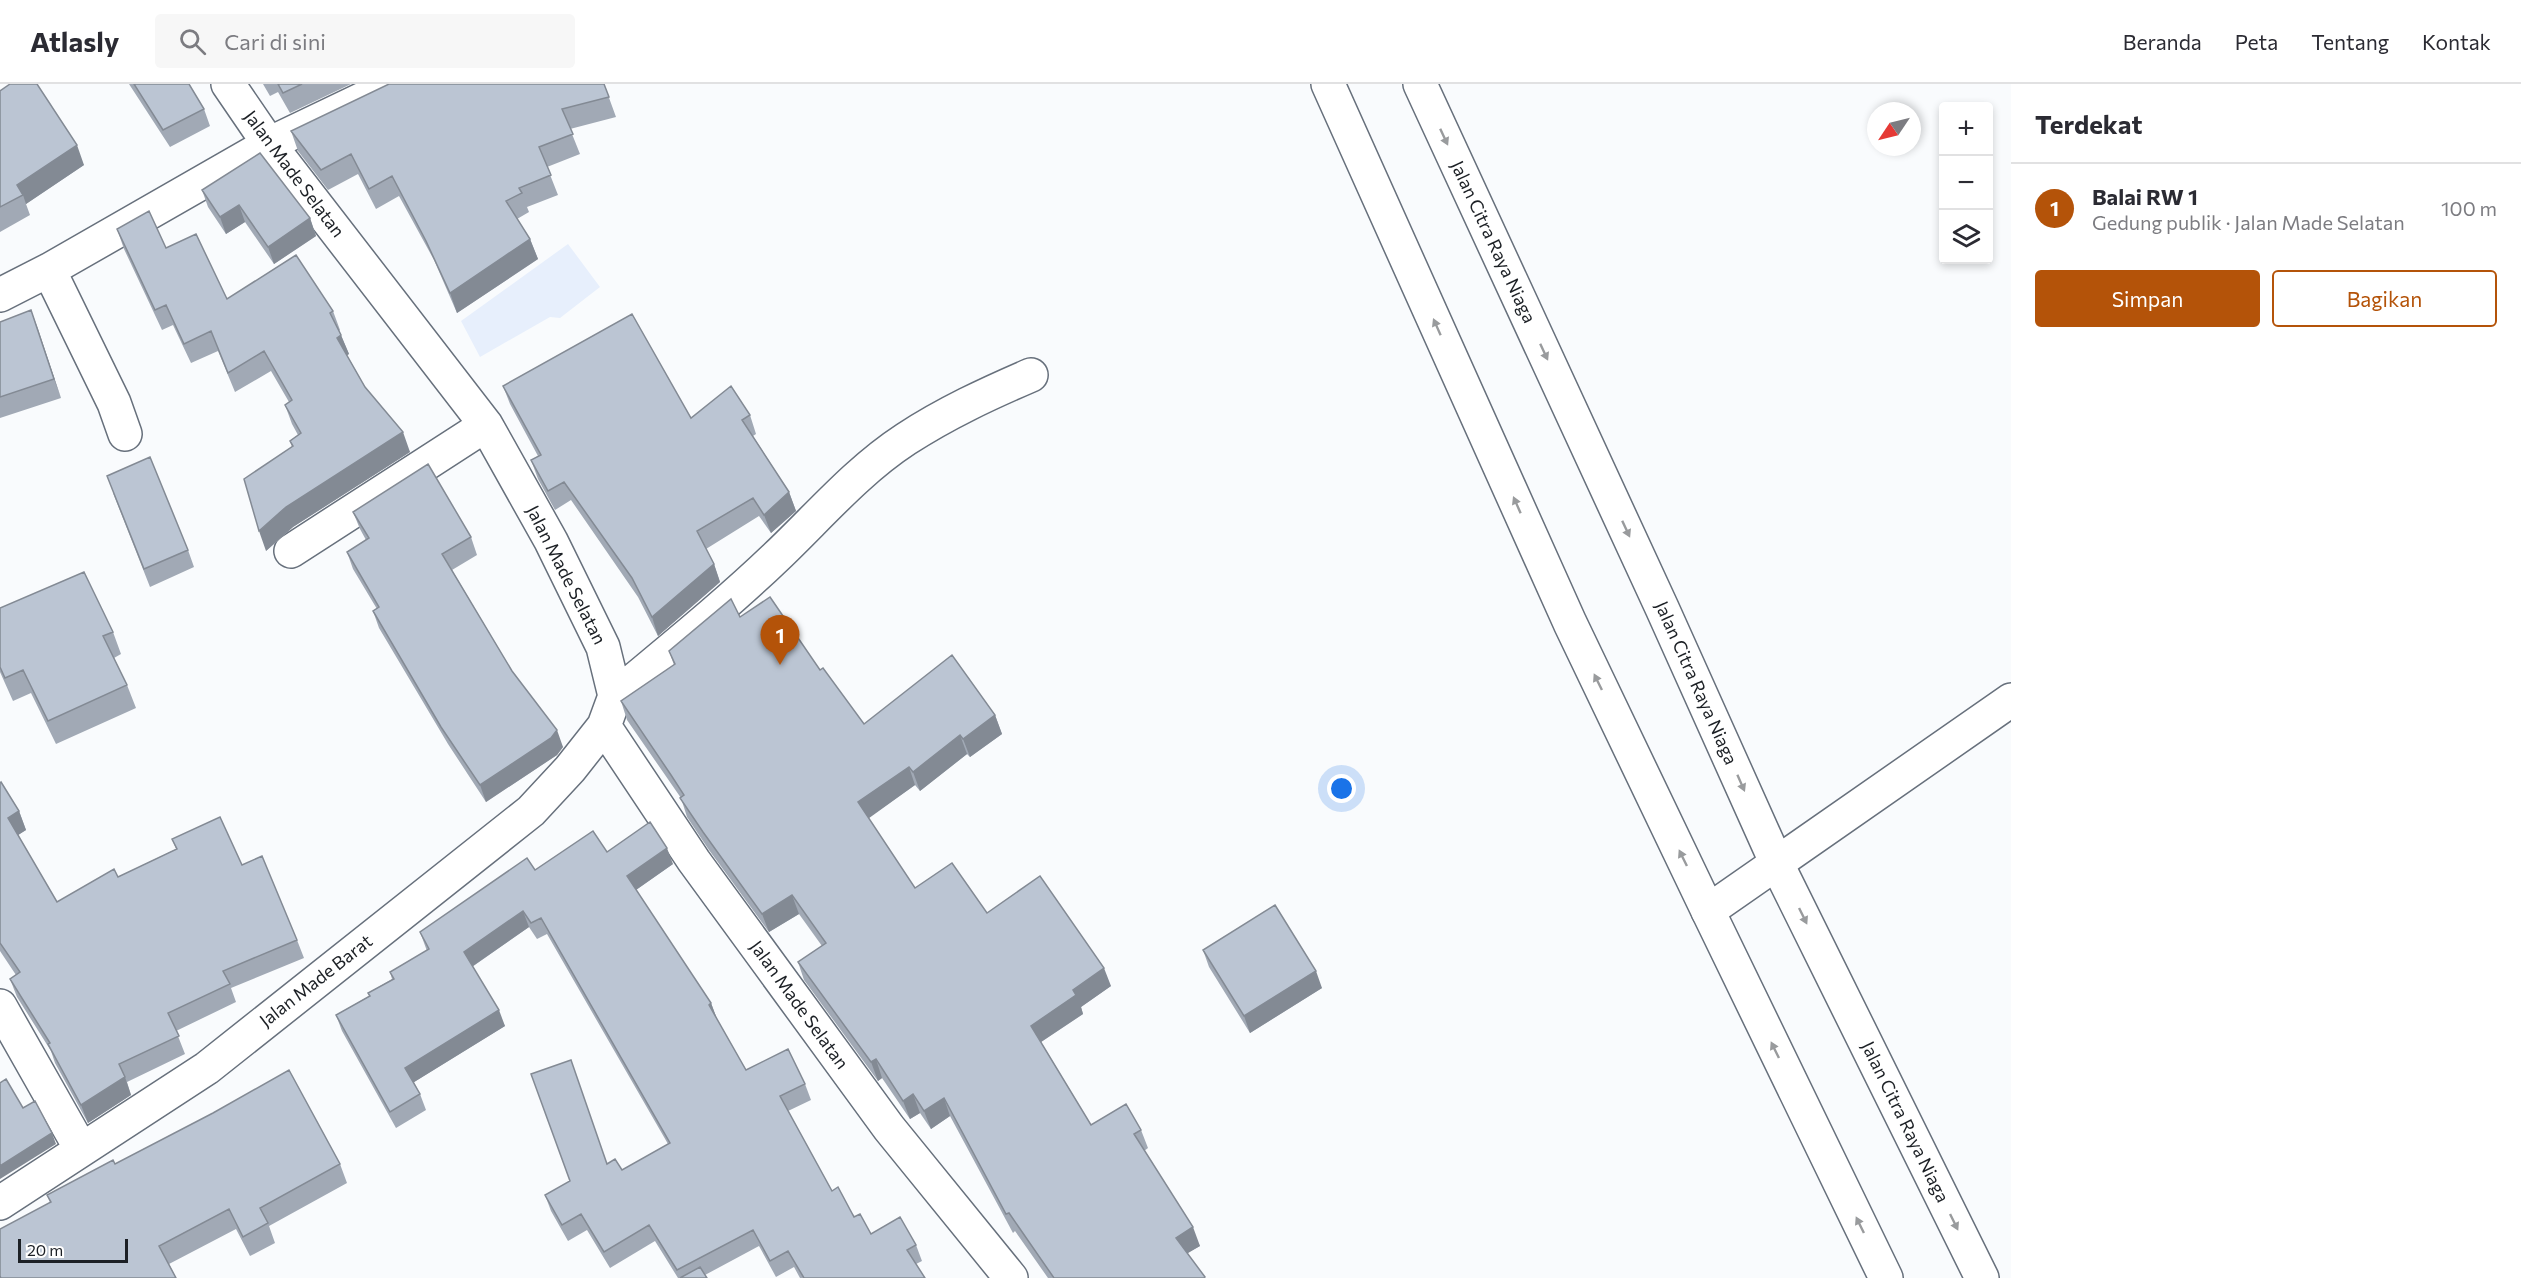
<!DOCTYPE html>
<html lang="id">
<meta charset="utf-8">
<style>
:root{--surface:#fff;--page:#f7f7f7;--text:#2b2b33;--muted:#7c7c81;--line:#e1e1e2;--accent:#b45309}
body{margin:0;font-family:Commissioner,sans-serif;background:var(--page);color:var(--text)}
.controls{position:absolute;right:18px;top:18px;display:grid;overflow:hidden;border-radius:6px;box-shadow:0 3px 9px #0003}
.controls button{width:54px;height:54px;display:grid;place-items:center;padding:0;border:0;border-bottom:2px solid var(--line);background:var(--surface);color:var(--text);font:30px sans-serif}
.compass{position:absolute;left:1867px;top:18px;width:54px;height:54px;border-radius:50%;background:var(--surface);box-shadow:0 3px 9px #0003;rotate:235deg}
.scale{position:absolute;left:18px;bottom:15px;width:110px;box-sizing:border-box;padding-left:6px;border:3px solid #1c2025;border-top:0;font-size:16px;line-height:21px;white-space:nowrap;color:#1c2025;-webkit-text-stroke:4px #fff;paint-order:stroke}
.you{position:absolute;left:1342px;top:705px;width:21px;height:21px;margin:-15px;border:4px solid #fff;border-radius:50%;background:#1a73e8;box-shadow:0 0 0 9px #1a73e833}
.badge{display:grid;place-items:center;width:39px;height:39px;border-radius:50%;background:var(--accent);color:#fff;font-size:20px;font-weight:700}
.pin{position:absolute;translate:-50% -50px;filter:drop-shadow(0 2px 3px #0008)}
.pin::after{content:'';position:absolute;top:32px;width:21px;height:18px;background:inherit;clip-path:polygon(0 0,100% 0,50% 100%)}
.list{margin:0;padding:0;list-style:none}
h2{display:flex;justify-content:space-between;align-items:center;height:78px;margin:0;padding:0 24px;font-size:26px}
h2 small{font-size:20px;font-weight:400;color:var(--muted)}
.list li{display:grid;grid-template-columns:39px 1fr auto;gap:18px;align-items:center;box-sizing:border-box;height:90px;padding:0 24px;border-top:2px solid var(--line)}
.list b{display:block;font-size:22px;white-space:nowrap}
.list p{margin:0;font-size:20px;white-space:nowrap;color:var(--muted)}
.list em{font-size:20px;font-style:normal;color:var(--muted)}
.actions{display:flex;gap:12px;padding:18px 24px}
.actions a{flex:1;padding:14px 0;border:2px solid var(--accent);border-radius:6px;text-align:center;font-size:21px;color:var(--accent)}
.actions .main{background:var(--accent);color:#fff}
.icon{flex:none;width:33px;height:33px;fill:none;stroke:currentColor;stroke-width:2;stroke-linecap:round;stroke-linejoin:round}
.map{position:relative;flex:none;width:2011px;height:1194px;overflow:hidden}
header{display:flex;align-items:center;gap:36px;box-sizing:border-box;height:84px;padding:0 30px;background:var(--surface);border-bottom:2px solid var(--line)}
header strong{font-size:28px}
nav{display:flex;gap:33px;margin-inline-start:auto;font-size:21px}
.search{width:420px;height:54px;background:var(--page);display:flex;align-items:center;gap:15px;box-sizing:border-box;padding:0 21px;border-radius:6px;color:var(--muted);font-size:22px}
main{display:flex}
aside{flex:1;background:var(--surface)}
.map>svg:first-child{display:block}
</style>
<header>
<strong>Atlasly</strong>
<div class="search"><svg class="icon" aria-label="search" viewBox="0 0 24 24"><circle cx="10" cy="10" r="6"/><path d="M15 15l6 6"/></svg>Cari di sini</div>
<nav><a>Beranda</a><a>Peta</a><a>Tentang</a><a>Kontak</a></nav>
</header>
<main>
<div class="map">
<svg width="2011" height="1194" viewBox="0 0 2011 1194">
<rect width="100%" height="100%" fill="#f9fbfd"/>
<!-- built -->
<path fill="#e7effc" d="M568,160l32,43 -40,31 -10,-1 -70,40 -19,-36z"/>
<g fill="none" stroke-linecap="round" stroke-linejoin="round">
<!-- street casing -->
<g stroke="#67707c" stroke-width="36">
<path id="street" d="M228,0l41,60 217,281 65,116 52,106 12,49 -11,30 90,135 195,267 122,150
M49,186l65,133 11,31
M0,211l49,-25 220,-126 125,-60
M291,467l195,-126
M615,612c55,-46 111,-91 162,-140 42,-40 80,-85 129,-117 40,-26 81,-45 125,-64
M1777,780l205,414
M1708,827l178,367
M0,922l81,143
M0,1119l207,-135 324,-257 39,-42 34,-43"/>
</g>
<!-- secondary casing -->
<g stroke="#67707c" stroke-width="36">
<path id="secondary" d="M1328,0l242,539 138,288 303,-211
M1420,0l242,524 115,256"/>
</g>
<!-- street -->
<use href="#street" stroke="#fff" stroke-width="33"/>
<!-- secondary -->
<use href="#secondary" stroke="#fff" stroke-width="33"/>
</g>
<!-- wall -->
<path fill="#a1a9b5" d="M129,0h60l15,25 6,17 -40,21z
M263,0h88l-61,29 -12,-21 -8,4z
M604,0l12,33 -46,12 10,25 -33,13 11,28 -31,12 2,5 -12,7 13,20 8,20 -81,54 -23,-53 -35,-64 -23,13 -18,-35 -30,16 -30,-39 -7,-20z
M0,7l84,74 -58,39 4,11 -30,17z
M202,106l108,28 6,18 -42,28 -29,-42 -19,12 -18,-27z
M117,145l49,19 61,51 106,12 7,19 -1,1 10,23 -2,1 18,32 45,65 -117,75 -27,24 26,-104 -2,-6 8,-6 -6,-11 -7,-19 4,-3 -18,-31 -36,21 -17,-41 -27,12 -18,-38 -11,5 -38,-81z
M31,226l30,88 -61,20v-96z
M503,302l188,32 59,-3 6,19 -3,2 36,56 7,19 -25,22 -12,-17 -53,33 8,15 6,18 -62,54 -20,-39 -67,-97 -16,10 -17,-31 -7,-19 7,-4 -28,-52z
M113,409l75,57 6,17 -44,20z
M353,428l118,25 6,18 -25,15 60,101 51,76 -6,8 -71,47 -38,-58 -69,-116 -6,-17 4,-2 -24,-40 -6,-17 19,-12 -6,-11z
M0,524l113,24 8,22 -7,4 13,27 9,23 -80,36 -25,-51 -18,8 -13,-29z
M740,533l80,53 44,54 131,-9 7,19 -32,23 -3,-3 -47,37 -5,-6 -47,33 47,70 72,25 124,73 -30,21 2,7 -42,28 50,83 50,5 7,18 -4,3 56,95 -13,7 18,25h-157l-33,-47 -2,2 -63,-117 -19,13 -11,-16 -10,6 -28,-41 -4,3 -74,-101 -6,-18 24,-16 -23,-32 -30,18 -60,-82 -22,-33 -6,-19 -54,-78 -6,-19 53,-36 -5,-14z
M0,699l19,28 7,19 -8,5 39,67 61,-25 58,-28 -4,-10 70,26 55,75 7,18 -73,30 5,14 -60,29 9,23 -58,28 4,13 -43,28 -33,-60 -4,-12 -34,-54 -7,-18 6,-4 -16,-24z
M607,768l66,12 -37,26 75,113 6,16 29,51 59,14 6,16 -23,11 44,80 39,43 45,11 6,16 -6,3 9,14h-125l-6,-11 -18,10 -17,-31 -54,29 2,3h-29l-23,-37 -45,27 -23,-38 -19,11 -17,-30 -6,-16 63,-31 14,6 46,-26 -121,-210 -10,5 -8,-12 -57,40 33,59 -91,56 6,12 6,16 -30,18 -54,-97 -6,-16 33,-19 -1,-3 24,-14 -2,-7 37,-21 -7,-19 115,-62z
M1203,866l119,38 -72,45 -41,-66z
M115,1080h225l7,19 -78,43 6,17 -25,13 -14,-27 -67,35 7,14h-176v-49l50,-26 -3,-8z"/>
<!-- shaded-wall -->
<path fill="#838a94" d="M77,61l7,20 -58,39 -3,-9 -6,-10z
M239,121l6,17 -19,12 -6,-17z
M310,134l6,18 -42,28 -6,-17z
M530,155l8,20 -81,54 -7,-20z
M31,226l7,19 23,69 -7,-19z
M341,251l8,19 -5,3 -7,-19z
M403,348l7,20 -117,75 -27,24 -7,-20 27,-24z
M789,408l7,19 -25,22 -7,-18z
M714,480l6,18 -62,54 -6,-19z
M995,631l7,19 -32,23 -7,-18z
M557,646l6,17 -6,8 -71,47 -6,-17z
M960,651l7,19 -47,37 -7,-19z
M909,683l6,18 -50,36 -7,-19z
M19,727l7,19 -11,7 -7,-19z
M667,764l6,16 -40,28 -6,-16z
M792,811l7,19 -30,18 -7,-18z
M523,827l6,16 -59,41 -6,-16z
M1104,884l7,18 -30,21 2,7 -45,30 -7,-18 42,-36z
M1316,887l6,17 -72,45 -6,-17z
M711,919l6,16 -8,-14z
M499,926l6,16 -94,58 -6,-16z
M876,975l6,19 -4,3 -7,-19z
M125,993l6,18 -43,28 -7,-18z
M913,1010l7,19 -10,6 -7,-18z
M944,1014l6,18 -19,13 -7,-18z
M52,1049l4,11 -56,35v-13z
M1193,1143l7,19 -17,10 -7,-18z"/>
<!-- building -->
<path fill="#bbc5d3" stroke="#838a94" stroke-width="1.5" d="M10,0h27l40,61 -60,40 6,10 -23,12v-116z
M134,0h55l15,25 -41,21z
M278,0h24l-19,9z
M389,0h215l5,13 -47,12 11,25 -34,13 12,28 -32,13 3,5 -16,8 24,38 -80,54 -24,-52 -34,-65 -23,13 -18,-35 -30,16 -30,-39z
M260,69l50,65 -42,29 -29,-42 -19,12 -18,-27z
M149,127l17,37 30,-14 31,65 69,-44 37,56 -3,2 11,22 -4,3 28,49 38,45 -117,75 -27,24 -15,-52 49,-33 -3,-5 11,-8 -16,-28 7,-5 -28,-49 -36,22 -17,-42 -27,13 -18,-39 -11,5 -38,-81z
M31,226l23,69 -54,18v-75z
M632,230l59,104 40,-32 19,29 -8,5 47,72 -25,23 -11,-17 -56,33 17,33 -62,53 -20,-39 -68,-96 -16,9 -17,-31 10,-5 -38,-69z
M150,373l38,93 -44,19 -37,-93z
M428,380l43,73 -29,17 70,117 45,59 -6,8 -71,47 -39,-58 -68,-116 6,-4 -32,-55 22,-14 -16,-26z
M84,488l29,60 -10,4 24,49 -79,36 -25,-51 -18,8 -5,-11v-59z
M770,513l50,73 3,-2 41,56 88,-69 43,60 -32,24 -3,-4 -47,37 -4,-5 -51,35 57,86 37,-25 35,50 53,-37 64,92 -31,22 3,5 -45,31 60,99 35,-21 15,26 -7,4 59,93 -17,11 29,39 -1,1h-150l-45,-65 -3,1 -62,-116 -20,13 -11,-17 -10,7 -27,-42 -5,3 -73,-100 28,-19 -34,-48 -30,19 -59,-82 -23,-34 4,-3 -13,-20 -50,-74 54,-37 -6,-13 62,-52 9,18z
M1,698l18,29 -11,7 49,84 57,-33 4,8 59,-28 -5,-10 48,-22 22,48 20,-9 35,84 -74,31 7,13 -62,29 11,23 -60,28 6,13 -44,28 -33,-61 2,-1 -40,-64 10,-7 -20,-29v-160z
M650,738l17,26 -40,28 84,127 -2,2 37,65 42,-21 17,35 -25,12 52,95 6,-4 16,30 6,-3 11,20 29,-17 16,28 -9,5 18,28h-121l-16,-27 -18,10 -17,-31 -76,40 -28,-45 -45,27 -23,-38 -19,11 -17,-30 25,-14 -39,-107 40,-14 36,104 8,-5 7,11 48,-27 -129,-225 -10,5 -8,-12 -59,41 35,58 -94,58 15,26 -30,18 -54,-97 34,-19 -2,-3 26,-14 -4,-7 39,-23 -9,-17 107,-74 8,12 58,-39 14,21z
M1275,821l41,66 -72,45 -41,-66z
M289,986l51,94 -80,44 8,15 -25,14 -14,-28 -70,37 17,32h-175l-1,-2v-47l51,-27 -4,-7 66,-35 2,4 98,-51z
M6,995l17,29 12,-7 17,32 -52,33v-83z
M700,1183l7,11h-27z"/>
<!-- one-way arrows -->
<defs><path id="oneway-solid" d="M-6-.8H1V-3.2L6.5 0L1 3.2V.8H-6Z" transform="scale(1.5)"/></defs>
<g fill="#999b9d">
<use href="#oneway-solid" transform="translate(1444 53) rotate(65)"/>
<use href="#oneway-solid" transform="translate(1437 243) rotate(-114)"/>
<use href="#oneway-solid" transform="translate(1544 268) rotate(65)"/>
<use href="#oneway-solid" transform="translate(1517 421) rotate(-114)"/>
<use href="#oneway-solid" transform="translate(1626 445) rotate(65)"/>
<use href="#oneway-solid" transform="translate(1598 598) rotate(-116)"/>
<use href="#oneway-solid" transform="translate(1741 699) rotate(66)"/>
<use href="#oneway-solid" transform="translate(1683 774) rotate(-116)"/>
<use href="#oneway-solid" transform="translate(1803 832) rotate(64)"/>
<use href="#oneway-solid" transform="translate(1775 966) rotate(-116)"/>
<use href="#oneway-solid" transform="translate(1954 1138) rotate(64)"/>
<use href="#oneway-solid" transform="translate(1860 1141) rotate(-116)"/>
</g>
<g text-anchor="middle" stroke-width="6" stroke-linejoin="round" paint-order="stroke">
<!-- street labels -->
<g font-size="18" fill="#1c2025" stroke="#fff">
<text transform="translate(294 90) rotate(53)" y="6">Jalan Made Selatan</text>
<text transform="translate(1493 158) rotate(65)" y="6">Jalan Citra Raya Niaga</text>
<text transform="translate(566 491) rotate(63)" y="6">Jalan Made Selatan</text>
<text transform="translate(1696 599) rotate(66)" y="6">Jalan Citra Raya Niaga</text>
<text transform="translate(316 897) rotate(-38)" y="6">Jalan Made Barat</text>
<text transform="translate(799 921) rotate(54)" y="6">Jalan Made Selatan</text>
<text transform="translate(1905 1038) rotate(64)" y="6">Jalan Citra Raya Niaga</text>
</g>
</g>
</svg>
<div class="controls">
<button>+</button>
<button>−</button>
<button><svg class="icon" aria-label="layers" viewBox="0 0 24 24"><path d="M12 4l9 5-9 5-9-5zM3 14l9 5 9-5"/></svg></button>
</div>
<svg class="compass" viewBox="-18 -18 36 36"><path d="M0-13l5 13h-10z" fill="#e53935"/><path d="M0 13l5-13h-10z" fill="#7c7c81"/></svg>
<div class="scale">20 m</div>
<div class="you"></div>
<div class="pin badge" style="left:780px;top:581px">1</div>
</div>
<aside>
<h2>Terdekat<small></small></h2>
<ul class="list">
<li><span class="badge">1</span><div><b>Balai RW 1</b><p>Gedung publik · Jalan Made Selatan</p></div><em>100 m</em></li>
</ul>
<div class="actions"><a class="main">Simpan</a><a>Bagikan</a></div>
</aside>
</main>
